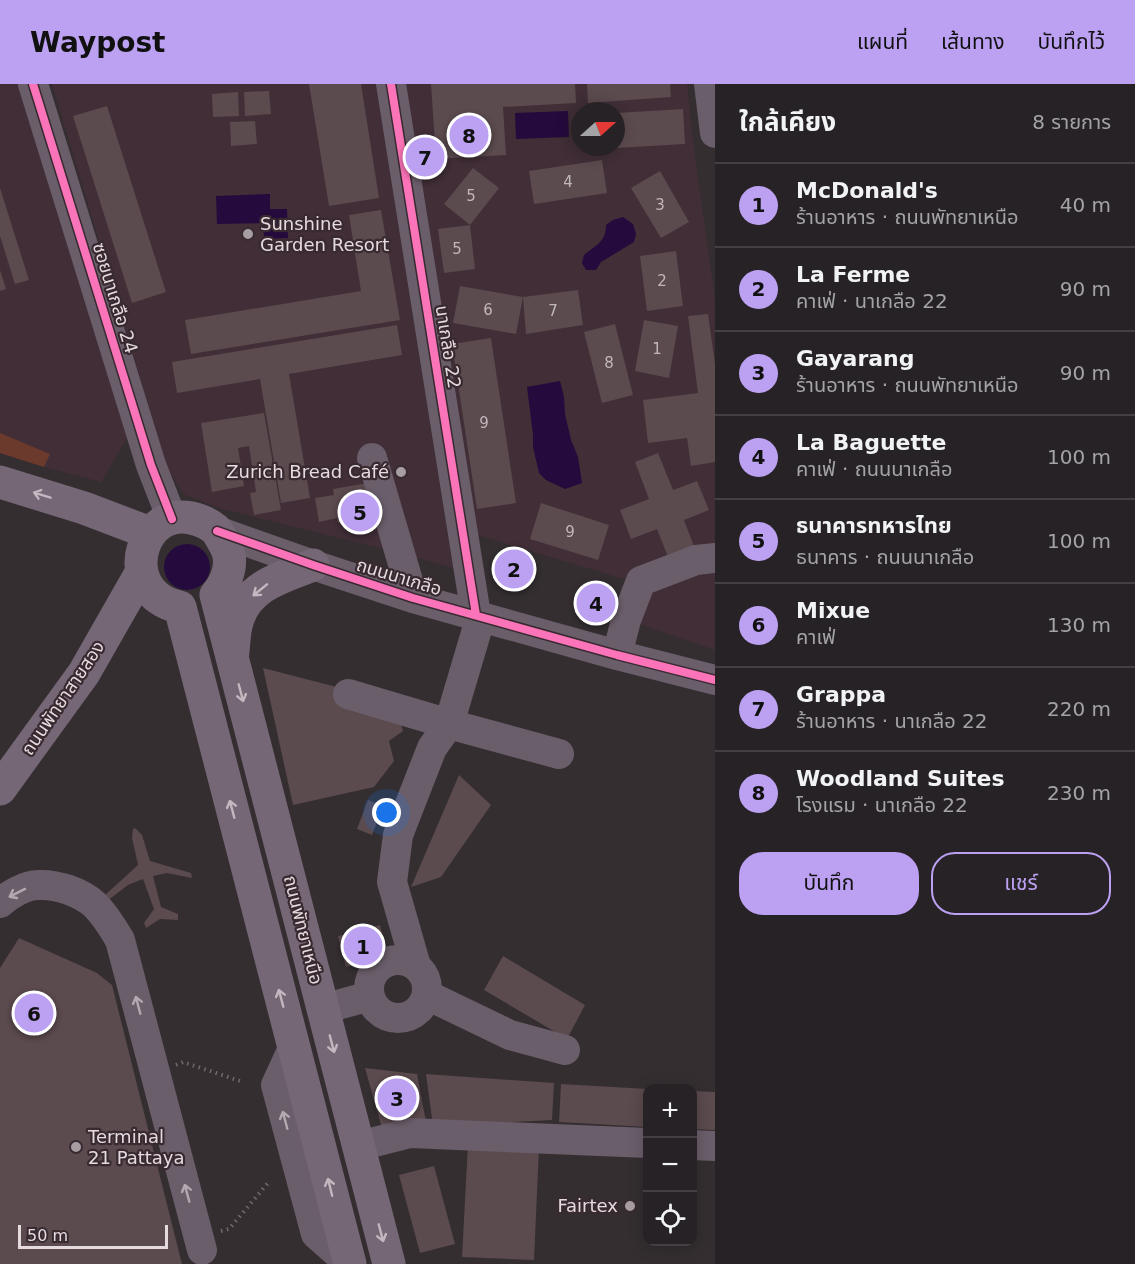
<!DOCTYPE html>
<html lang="th">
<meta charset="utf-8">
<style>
:root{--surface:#272225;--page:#2f2a2d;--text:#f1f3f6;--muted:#a4a4a7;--line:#433f42;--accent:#bca0f2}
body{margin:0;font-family:"DejaVu Sans","Noto Sans Thai",sans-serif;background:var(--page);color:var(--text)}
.controls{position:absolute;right:18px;bottom:18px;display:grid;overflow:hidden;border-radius:12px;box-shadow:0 3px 15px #0003}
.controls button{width:54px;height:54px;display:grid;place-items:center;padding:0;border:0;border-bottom:2px solid var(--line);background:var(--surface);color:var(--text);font:30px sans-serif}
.compass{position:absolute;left:571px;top:18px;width:54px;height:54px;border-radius:50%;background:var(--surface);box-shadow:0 3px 15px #0003;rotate:69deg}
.scale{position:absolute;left:18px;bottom:15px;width:150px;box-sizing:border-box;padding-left:6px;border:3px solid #e5dbdf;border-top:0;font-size:16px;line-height:21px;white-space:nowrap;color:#e5dbdf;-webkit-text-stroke:4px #382a30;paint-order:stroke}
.you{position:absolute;left:387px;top:729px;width:21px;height:21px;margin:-15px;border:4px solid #fff;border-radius:50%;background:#1a73e8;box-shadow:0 0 0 9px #1a73e833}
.badge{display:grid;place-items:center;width:39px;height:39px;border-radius:50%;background:var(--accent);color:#111;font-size:20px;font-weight:700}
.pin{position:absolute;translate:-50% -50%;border:3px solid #fff;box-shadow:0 2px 6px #0006}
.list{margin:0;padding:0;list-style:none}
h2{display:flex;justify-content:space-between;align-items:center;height:78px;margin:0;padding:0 24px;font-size:26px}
h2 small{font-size:20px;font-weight:400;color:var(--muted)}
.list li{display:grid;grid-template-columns:39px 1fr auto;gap:18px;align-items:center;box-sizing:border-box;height:84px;padding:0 24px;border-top:2px solid var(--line)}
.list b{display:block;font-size:22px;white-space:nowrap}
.list p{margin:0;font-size:20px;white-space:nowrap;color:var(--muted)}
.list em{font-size:20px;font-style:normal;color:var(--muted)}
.actions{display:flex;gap:12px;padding:18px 24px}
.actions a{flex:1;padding:14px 0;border:2px solid var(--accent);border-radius:24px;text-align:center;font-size:21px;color:var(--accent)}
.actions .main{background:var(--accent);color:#111}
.icon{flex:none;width:33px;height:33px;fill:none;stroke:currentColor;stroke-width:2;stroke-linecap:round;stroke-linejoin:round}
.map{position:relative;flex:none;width:715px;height:1180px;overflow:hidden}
header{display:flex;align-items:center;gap:36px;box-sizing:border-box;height:84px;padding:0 30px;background:var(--accent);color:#111}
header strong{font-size:28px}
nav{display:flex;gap:33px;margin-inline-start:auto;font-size:21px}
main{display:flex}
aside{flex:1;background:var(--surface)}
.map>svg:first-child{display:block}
</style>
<header>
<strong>Waypost</strong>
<nav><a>แผนที่</a><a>เส้นทาง</a><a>บันทึกไว้</a></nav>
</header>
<main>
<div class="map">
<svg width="715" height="1180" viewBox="0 0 715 1180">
<rect width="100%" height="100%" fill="#342e31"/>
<!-- built -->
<path fill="#412e37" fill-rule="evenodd" d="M0,0h25l106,348 -30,50 -57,-15 -44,-14z
M52,0h324l77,484 -53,-15 -178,-44 -39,-15 -17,-29z
M404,0h283l7,65 21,150v351l-97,-33 9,-37 -156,-47zM580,27h36v36h-36z"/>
<!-- green -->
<path fill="#6b3a2d" d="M0,349l50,21 -6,13 -44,-14z"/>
<!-- water -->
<path fill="#240a3d" d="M568,27l1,26 -53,2 -1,-26z
M270,110v15h17l1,29 -24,1 -1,-16 -46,1 -1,-28z
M623,133l10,7 3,10 -2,8 -33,20 -5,8h-10l-4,-7 2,-8c12,-10 22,-13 22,-30l7,-5z
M560,297l4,16 1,17 6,26 7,17 4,26 -17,6 -19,-9 -7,-7 -6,-26v-13l-6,-47z
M164 483a23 23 0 1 1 46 0a23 23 0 1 1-46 0Z"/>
<!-- building -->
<path fill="#5b4a4e" d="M309,0h52l18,114 -50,8z
M431,0h144l1,19 -73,4 3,48 -70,4z
M587,0h83l1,13 -83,6z
M269,7l2,23 -26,2 -1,-24z
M238,8l1,24 -26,1 -1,-23z
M107,22l59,186 -34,11 -59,-187z
M683,25l2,35 -69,4v-35z
M255,37l2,23 -26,2 -1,-24z
M602,76l5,33 -73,11 -5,-33z
M473,84l26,20 -29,37 -26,-21z
M660,87l29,51 -28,16 -30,-50z
M0,104l29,92 -14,4 -15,-48z
M381,126l19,110 -209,34 -6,-34 176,-29 -12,-76z
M470,141l5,44 -31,4 -6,-44z
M676,167l7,55 -36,5 -7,-55z
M0,186l6,19 -6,2z
M460,202l63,11 -7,37 -63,-11z
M578,206l5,35 -57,9 -3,-37z
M708,230l7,50v98l-24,4 -4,-28 -39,5 -5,-43 55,-7 -10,-77z
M644,236l34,6 -9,52 -34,-7z
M615,240l18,71 -31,8 -18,-71z
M397,241l5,30 -113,19 21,124 -29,5 -21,-124 -83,14 -5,-31z
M491,254l25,165 -39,6 -25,-165z
M264,329l17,97 -27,5 -4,-22 6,-1 -7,-46 -11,2 6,38 -32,6 -11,-69z
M658,369l15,37 24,-9 12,29 -25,10 12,32 -26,10 -13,-33 -26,10 -11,-29 29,-11 -14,-37z
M368,399l7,41 -21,4 -1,-7 -15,2 -1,-5 -18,4 -4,-24 19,-3 -1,-6z
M541,419l68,22 -11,35 -68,-21z
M263,584l132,34 8,29 -14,10 5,20 -20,26 -81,18z
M459,691l32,30 -50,72 -30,10z
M368,716l15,6 -11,29 -15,-6z
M135,744l7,7 8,26 41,12 1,5 -25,-5 -14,3 8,31 17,7v6l-18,-1 -14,9 -2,-5 10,-14 -11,-30 -15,6 -21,16 -2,-6 33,-30 -6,-27 1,-9z
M380,841l8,31 -42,11 -8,-31z
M19,854l78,35 15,12 70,279h-182v-296z
M503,872l82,49 -18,34 -83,-49z
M365,984l52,6 9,48 -43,10z
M426,990l128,9 -2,37 -119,6z
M561,1000l87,5v38l-89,-5z
M692,1007l23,1v38l-23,-1z
M468,1060l71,3 -5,113 -72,-3z
M434,1082l21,78 -35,9 -21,-78z"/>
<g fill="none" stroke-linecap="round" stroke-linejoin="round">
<!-- path -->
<path stroke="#726971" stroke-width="4" stroke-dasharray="1.5 4.5" stroke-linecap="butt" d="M176,981l7,-3 60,20
M221,1147l8,-2 39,-46"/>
<!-- minor -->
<path stroke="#6a5e6a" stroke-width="30" d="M33,0l118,381 21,54
M391,0l85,531
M709,0l6,49
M372,374l41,140
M217,447l96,34 100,33 204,57 98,25
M617,571l9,-35 15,-39 55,-21 19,-2
M348,610l101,30 110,30
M0,819c9,-8 25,-18 38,-18 19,-1 43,7 57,20 10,10 18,23 25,35l82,310
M369 905a29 29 0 1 1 58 0a29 29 0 1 1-58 0Z
M416,882l-24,-84 6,-47 34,-87 17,-24 32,-108
M427,911l83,40 55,15
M323,925l47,-13
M294,962l-18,39 40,149 34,30
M692,1061l23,1
M359,1062l51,-13 238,10"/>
<!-- major -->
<path stroke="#756775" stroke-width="33" d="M0,398l84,26 66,25
M233,568c1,-10 1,-23 5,-33 11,-34 45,-42 75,-54
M0,705l84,-116 57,-100
M350,1180l-170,-657c-6,-1 -12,-3 -17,-6 -42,-24 -19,-93 28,-83 9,2 17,5 24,11 4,4 7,11 10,16 10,16 2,37 -9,50l173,669"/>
<!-- cycleway casing -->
<g stroke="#382a30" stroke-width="11">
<path id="cycleway" d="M33,0l118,381 21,54
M391,0l85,531
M217,447l96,34 100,33 204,57 98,25"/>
</g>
<!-- cycleway -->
<use href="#cycleway" stroke="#fb73b8" stroke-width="8"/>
</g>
<!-- one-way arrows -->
<defs><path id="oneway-shaft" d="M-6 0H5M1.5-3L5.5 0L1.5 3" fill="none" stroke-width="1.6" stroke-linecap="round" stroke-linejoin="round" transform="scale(1.5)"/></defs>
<g stroke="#c3b8bf">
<use href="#oneway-shaft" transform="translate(42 411) rotate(-163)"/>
<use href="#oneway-shaft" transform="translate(260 506) rotate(141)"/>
<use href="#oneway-shaft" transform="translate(241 609) rotate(75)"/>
<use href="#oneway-shaft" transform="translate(232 725) rotate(-105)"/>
<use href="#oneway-shaft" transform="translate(281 914) rotate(-105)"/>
<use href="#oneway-shaft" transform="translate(332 960) rotate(75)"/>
<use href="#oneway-shaft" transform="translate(330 1103) rotate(-104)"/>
<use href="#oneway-shaft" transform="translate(381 1149) rotate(75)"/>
</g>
<g stroke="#b4a9b0">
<use href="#oneway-shaft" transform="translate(17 809) rotate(153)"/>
<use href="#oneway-shaft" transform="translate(138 921) rotate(-105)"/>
<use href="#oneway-shaft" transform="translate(285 1036) rotate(-105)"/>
<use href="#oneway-shaft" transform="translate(187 1109) rotate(-105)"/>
</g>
<!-- markers -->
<g fill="#a79ea2" stroke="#382a30" stroke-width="2">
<circle cx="248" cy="150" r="6"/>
<circle cx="401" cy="388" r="6"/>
<circle cx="76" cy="1063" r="6"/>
<circle cx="630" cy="1122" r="6"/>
</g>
<g text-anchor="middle" stroke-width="4.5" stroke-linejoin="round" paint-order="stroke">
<!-- number labels -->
<g font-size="15" fill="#c2b7bb">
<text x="568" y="103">4</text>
<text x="471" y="117">5</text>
<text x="660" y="126">3</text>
<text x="457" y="170">5</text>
<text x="662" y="202">2</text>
<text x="488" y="231">6</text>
<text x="553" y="232">7</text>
<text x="657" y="270">1</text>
<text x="609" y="284">8</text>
<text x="484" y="344">9</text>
<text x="570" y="453">9</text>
</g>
<!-- poi labels -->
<g font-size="18" fill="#e5dbdf" stroke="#382a30" text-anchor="start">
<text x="260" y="146">Sunshine<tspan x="260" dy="21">Garden Resort</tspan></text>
<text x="389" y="394" text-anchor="end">Zurich Bread Café</text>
<text x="88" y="1059">Terminal<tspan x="88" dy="21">21 Pattaya</tspan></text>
<text x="618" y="1128" text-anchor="end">Fairtex</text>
</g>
<!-- street labels -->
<g font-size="18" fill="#e5dbdf" stroke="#382a30">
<text transform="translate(115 214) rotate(73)" y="6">ซอยนาเกลือ 24</text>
<text transform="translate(448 263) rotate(81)" y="6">นาเกลือ 22</text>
<text transform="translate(399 493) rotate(17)" y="6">ถนนนาเกลือ</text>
<text transform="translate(63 614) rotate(-56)" y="6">ถนนพัทยาสายสอง</text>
<text transform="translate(303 846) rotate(76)" y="6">ถนนพัทยาเหนือ</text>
</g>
</g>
</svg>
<div class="controls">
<button>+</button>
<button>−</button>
<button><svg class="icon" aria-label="locate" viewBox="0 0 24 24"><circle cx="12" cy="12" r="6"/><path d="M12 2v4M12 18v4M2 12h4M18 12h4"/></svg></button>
</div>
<svg class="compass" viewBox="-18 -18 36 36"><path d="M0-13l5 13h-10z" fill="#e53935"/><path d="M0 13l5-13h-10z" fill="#a4a4a7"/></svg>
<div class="scale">50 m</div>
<div class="you"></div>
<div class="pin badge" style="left:363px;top:862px">1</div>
<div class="pin badge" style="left:514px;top:485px">2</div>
<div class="pin badge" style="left:397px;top:1014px">3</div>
<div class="pin badge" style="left:596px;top:519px">4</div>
<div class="pin badge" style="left:360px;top:428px">5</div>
<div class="pin badge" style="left:34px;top:929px">6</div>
<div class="pin badge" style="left:425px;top:73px">7</div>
<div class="pin badge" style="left:469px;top:51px">8</div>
</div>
<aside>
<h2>ใกล้เคียง<small>8 รายการ</small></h2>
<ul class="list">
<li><span class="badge">1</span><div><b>McDonald's</b><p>ร้านอาหาร · ถนนพัทยาเหนือ</p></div><em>40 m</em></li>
<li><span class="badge">2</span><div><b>La Ferme</b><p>คาเฟ่ · นาเกลือ 22</p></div><em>90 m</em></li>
<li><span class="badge">3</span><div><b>Gayarang</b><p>ร้านอาหาร · ถนนพัทยาเหนือ</p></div><em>90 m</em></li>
<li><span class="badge">4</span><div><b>La Baguette</b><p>คาเฟ่ · ถนนนาเกลือ</p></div><em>100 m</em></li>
<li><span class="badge">5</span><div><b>ธนาคารทหารไทย</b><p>ธนาคาร · ถนนนาเกลือ</p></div><em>100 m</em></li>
<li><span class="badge">6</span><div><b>Mixue</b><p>คาเฟ่</p></div><em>130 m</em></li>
<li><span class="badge">7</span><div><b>Grappa</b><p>ร้านอาหาร · นาเกลือ 22</p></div><em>220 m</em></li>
<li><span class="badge">8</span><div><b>Woodland Suites</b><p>โรงแรม · นาเกลือ 22</p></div><em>230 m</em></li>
</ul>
<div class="actions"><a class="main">บันทึก</a><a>แชร์</a></div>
</aside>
</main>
